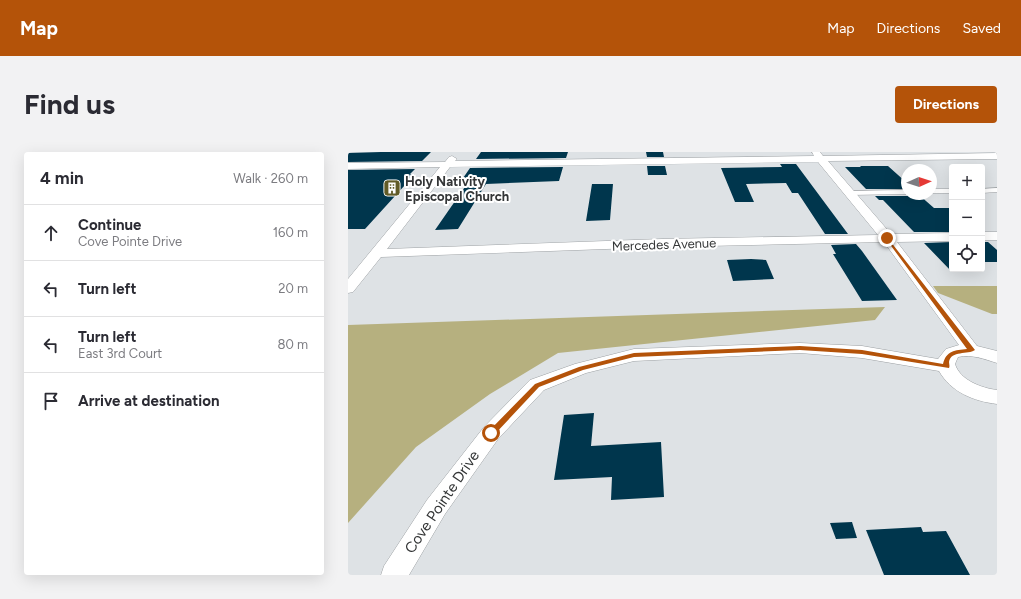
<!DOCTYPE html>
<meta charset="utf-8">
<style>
:root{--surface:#fff;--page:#f2f2f3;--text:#2b2b33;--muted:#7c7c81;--line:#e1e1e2;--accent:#b45309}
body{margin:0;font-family:Figtree,sans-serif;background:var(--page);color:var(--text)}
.controls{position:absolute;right:12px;top:12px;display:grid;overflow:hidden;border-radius:4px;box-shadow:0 4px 16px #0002}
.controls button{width:36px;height:36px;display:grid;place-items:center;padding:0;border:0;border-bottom:1px solid var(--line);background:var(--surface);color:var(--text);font:20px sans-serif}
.compass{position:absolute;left:553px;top:12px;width:36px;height:36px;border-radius:50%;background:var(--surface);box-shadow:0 4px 16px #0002;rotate:87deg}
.stop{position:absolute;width:12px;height:12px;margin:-9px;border:3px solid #b45309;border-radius:50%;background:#fff}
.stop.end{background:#b45309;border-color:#fff;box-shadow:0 1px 4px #0008}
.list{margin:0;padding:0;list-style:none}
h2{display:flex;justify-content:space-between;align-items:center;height:52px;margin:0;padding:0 16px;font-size:17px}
h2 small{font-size:13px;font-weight:400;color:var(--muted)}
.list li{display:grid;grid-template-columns:26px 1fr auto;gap:12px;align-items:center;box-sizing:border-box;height:56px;padding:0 16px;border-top:1px solid var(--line)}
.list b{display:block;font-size:15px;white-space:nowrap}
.list p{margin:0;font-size:13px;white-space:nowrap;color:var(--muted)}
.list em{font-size:13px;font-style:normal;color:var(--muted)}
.icon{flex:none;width:22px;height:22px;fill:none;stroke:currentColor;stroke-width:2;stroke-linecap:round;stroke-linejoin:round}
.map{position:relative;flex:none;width:649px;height:423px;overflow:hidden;border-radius:4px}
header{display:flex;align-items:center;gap:24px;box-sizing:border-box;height:56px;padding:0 20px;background:var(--accent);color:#fff}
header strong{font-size:19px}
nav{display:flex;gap:22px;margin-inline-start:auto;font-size:14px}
.intro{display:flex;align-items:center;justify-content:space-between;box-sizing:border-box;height:96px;padding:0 24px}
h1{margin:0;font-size:28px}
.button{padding:10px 18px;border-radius:4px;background:var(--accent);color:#fff;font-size:14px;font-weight:700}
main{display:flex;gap:24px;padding:0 24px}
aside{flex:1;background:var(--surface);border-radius:4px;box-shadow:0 4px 16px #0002}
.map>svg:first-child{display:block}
</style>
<header>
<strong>Map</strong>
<nav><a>Map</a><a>Directions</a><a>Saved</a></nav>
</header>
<div class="intro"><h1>Find us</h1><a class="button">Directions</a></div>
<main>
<aside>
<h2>4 min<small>Walk · 260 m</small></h2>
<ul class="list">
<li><svg class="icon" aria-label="ahead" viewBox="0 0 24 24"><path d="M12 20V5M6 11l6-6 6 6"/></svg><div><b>Continue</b><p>Cove Pointe Drive</p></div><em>160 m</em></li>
<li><svg class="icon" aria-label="left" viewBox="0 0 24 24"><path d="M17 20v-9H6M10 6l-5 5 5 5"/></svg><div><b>Turn left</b></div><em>20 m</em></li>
<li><svg class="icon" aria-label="left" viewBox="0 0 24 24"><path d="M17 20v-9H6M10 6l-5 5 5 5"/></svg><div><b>Turn left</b><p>East 3rd Court</p></div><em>80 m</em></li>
<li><svg class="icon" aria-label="arrive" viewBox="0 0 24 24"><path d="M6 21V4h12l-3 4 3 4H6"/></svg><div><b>Arrive at destination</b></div></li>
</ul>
</aside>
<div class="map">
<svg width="649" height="423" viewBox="0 0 649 423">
<rect width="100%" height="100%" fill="#dee2e5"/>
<!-- forest -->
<path fill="#b6b07f" d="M585,134h64v28h-5l-54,-21z
M537,155l-10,13 -317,33 -68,41 -74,53 -68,76v-198z"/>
<!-- building -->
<path fill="#00364d" d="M33,0h50l-9,9 -74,1v-9z
M133,0h87l-2,6 -90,1z
M298,0h17l1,5h-17z
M432,12h16l52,70h-23l-27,-41h-6l-6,-10 -40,1 8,18h-19l-14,-34 61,-1z
M299,14h18l2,9h-19z
M512,14h28l19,17v6h-41l-21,-22h16z
M215,15l-4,14 -73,3 -28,45 -23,1 34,-49h-8l9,-13z
M67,17l-5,5h5l-50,55h-17v-59z
M244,32h21l-3,36 -24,1z
M560,42h10l16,14h18v24h-38l-31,-32h-4l-4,-4h32z
M604,90v30l-28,-29z
M634,90h6l9,8v12h-15z
M508,92l6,7 35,49 -35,1 -29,-47h3l-5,-9z
M403,107l15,1 8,19 -41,2 -6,-21z
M246,261l-3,33 70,-4 3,55 -53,3 1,-23 -58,3 10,-65z
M504,370l5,16 -21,1 -6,-16z
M573,375l2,5 23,-1 24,44h-86l-18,-45z"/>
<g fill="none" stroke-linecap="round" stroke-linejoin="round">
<!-- lane casing -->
<g stroke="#9ca0a3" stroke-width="1">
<path id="lane" d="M649,36v4l-15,1v-4z
M583,37h21v4h-21z
M559,38v4l-58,1 -3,-2 3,-2z"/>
</g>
<!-- street casing -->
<g stroke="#9ca0a3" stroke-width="1">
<path id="street" d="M464,0h8l3,4 174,-3v6l-169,2 63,73 61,-1v8l-55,1 80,104 20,5v12c-13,-4 -25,-9 -39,-6l-3,7c5,16 26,24 42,26v14c-24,-3 -46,-12 -58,-33l-77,-13 -62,-5 -166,8 -48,12 -42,17 -46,49 -53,75 -36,61h-28l3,-9 43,-66 57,-73 46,-47 45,-16 59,-15 166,-6 62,3 76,13 8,-10 13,-4 -75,-103 -222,5 -281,10 -28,35 -5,1v-14l92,-112 -92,2v-6l97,-1 4,-5 3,-1 5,3 -2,2 359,-5zM470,10l60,73 -216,4 -275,10 63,-82z
M634,80h15v8h-15z"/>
</g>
<!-- lane -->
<use href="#lane" fill="#fff" fill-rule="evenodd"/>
<!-- street -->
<use href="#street" fill="#fff" fill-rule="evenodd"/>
</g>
<!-- route -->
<path fill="#b45309" d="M539,85l88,113c-7,5 -24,0 -26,12 0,2 1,4 0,6l-87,-14 -62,-4 -166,7 -51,13 -44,17 -45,48h-3l-4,-2 48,-49 44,-17 55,-14 166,-7 62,4 81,14c3,-13 12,-14 24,-15l-81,-110z"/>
<!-- icons -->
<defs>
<g id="building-square" transform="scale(0.9)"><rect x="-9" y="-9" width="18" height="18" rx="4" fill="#615b27" stroke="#fff"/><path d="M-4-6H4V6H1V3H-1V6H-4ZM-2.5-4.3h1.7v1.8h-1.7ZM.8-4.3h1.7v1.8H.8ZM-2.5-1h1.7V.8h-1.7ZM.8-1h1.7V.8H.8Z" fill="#fff"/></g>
</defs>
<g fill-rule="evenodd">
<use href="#building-square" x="44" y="36"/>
</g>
<g text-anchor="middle" stroke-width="4" stroke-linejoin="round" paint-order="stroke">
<!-- far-poi labels -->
<g font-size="13" font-weight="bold" fill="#343637" stroke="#fff" text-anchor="start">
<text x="57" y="34">Holy Nativity<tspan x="57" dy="15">Episcopal Church</tspan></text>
</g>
<!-- far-street labels -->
<g font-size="13" fill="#343637" stroke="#fff">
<text transform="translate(316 92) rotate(-2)" y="5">Mercedes Avenue</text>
</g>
<!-- street labels -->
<g font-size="15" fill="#343637" stroke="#fff">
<text transform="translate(94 350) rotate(-56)" y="5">Cove Pointe Drive</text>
</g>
</g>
</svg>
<div class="controls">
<button>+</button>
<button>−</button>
<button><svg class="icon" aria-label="locate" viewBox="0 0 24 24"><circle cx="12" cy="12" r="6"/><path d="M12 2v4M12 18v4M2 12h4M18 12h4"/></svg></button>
</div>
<svg class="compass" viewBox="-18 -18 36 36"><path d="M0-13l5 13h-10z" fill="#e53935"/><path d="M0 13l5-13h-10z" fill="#7c7c81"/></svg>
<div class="stop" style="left:143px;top:281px"></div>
<div class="stop end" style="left:539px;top:86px"></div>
</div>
</main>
